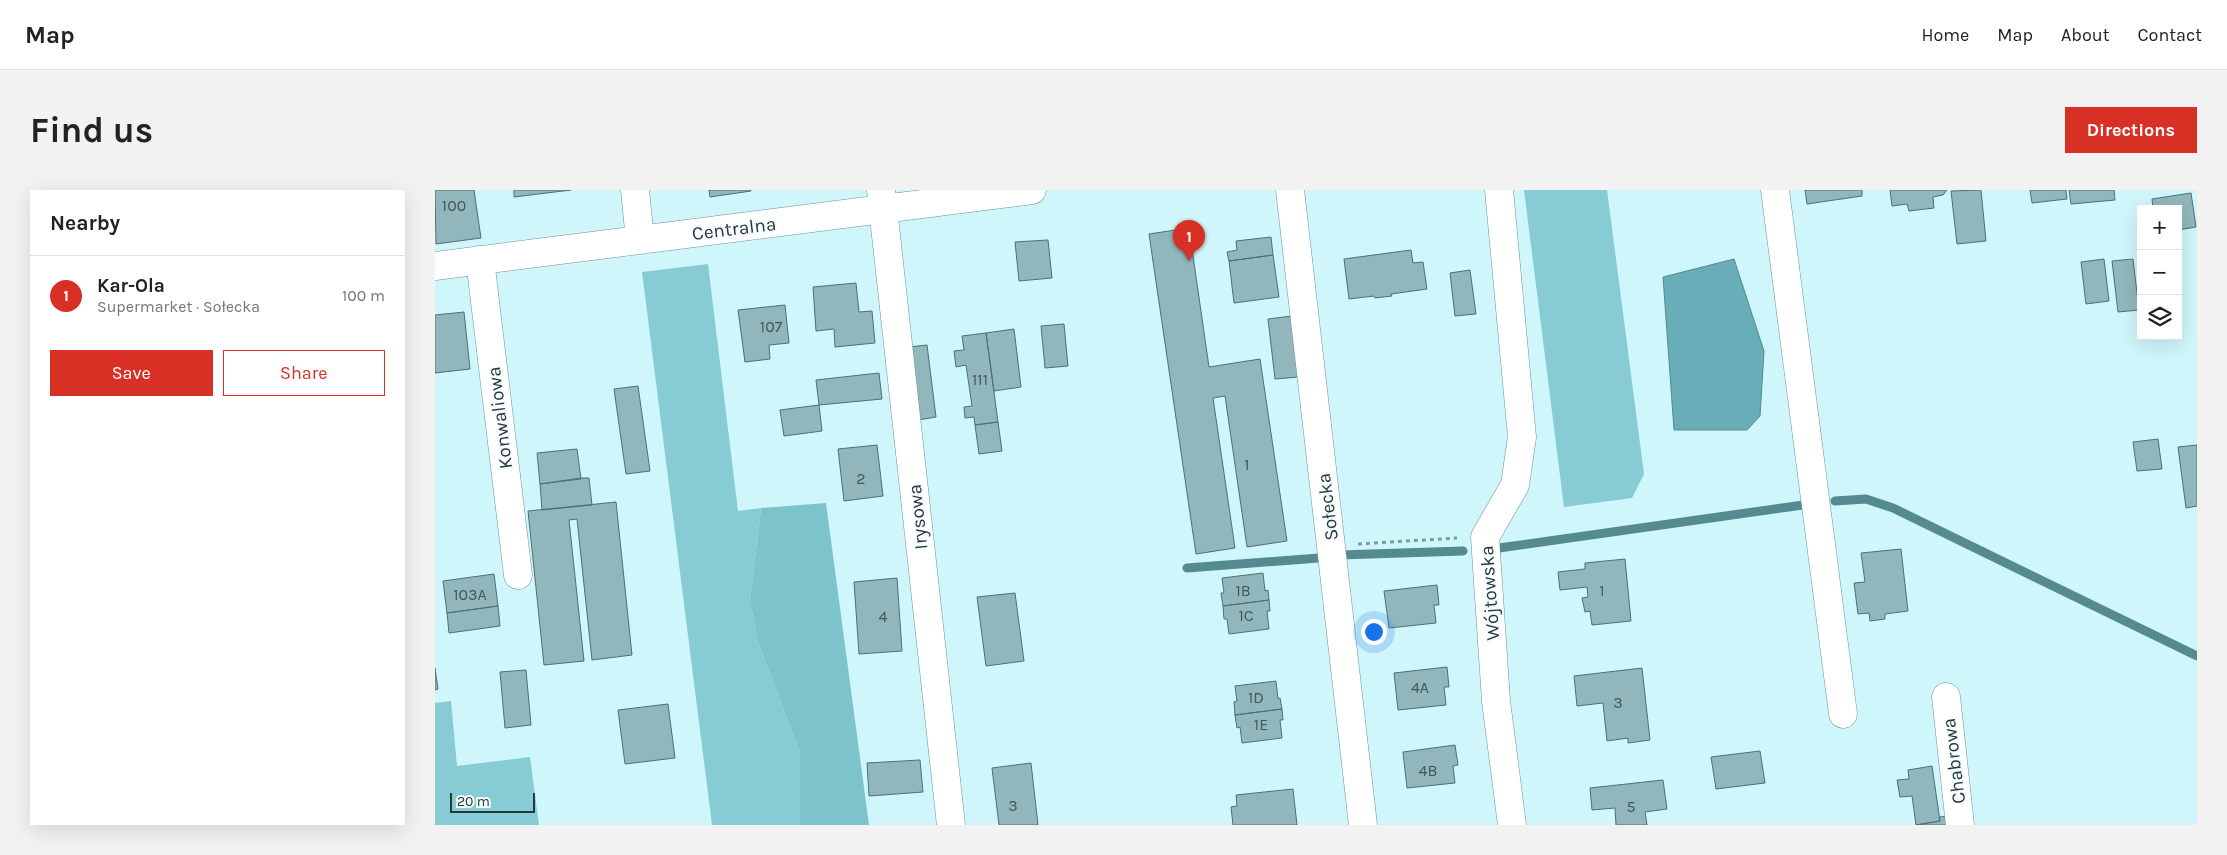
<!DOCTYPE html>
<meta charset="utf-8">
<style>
:root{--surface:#fff;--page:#f2f2f2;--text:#222;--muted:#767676;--line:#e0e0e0;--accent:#d93025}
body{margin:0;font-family:Karla,sans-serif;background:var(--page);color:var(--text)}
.controls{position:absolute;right:15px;top:15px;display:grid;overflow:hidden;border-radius:0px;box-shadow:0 5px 20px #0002}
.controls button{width:45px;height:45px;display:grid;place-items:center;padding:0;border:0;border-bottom:1px solid var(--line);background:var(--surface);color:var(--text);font:25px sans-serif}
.scale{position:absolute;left:15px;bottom:12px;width:85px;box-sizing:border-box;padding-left:5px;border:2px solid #283739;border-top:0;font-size:14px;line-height:18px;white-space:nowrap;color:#283739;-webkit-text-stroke:4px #f5fcfd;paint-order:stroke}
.you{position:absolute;left:938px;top:441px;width:18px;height:18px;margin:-12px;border:4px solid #fff;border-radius:50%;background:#1a73e8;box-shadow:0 0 0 8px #1a73e833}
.badge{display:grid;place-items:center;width:32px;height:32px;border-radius:50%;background:var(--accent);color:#fff;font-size:16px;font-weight:700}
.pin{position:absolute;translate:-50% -41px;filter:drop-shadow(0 1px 2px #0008)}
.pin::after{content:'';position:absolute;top:26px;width:18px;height:15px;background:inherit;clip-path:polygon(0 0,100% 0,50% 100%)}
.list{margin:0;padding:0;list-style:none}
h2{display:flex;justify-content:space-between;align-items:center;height:65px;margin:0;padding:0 20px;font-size:21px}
h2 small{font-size:16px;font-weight:400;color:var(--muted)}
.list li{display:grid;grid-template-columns:32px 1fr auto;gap:15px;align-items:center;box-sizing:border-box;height:80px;padding:0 20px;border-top:1px solid var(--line)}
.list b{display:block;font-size:19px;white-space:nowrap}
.list p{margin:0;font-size:16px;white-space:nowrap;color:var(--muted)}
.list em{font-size:16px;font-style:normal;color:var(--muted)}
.actions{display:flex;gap:10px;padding:15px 20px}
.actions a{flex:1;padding:11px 0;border:1px solid var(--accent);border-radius:0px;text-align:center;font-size:18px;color:var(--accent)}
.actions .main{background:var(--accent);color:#fff}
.icon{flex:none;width:28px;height:28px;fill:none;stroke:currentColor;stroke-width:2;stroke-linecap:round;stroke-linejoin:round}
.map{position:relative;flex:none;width:1762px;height:635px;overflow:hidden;border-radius:0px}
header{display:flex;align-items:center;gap:30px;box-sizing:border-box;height:70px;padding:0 25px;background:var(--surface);border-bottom:1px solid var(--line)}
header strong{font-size:24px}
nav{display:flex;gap:28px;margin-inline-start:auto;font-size:18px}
.intro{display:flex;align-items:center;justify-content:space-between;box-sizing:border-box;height:120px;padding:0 30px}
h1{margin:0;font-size:35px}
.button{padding:12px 22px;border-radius:0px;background:var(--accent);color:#fff;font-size:18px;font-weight:700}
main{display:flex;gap:30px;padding:0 30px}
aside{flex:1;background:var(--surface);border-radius:0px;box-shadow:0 5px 20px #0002}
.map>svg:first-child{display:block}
</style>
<header>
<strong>Map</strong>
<nav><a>Home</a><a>Map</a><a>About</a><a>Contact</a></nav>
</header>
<div class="intro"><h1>Find us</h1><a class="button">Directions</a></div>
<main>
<aside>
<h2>Nearby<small></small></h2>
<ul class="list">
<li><span class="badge">1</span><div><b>Kar-Ola</b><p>Supermarket · Sołecka</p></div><em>100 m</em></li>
</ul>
<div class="actions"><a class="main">Save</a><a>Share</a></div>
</aside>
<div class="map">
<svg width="1762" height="635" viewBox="0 0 1762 635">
<rect width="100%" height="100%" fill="#cff6fb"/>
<!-- green -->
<path fill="#87ccd5" d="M1089,0h83l37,284 -12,24 -68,9z
M273,74l30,247 23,-3 -11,93 8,41 42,111v72h-88l-70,-553z
M16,511l6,65 73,-9 9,68h-104v-122z"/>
<!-- forest -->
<path fill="#7cc3cc" d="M391,313l43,322h-69v-72l-42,-111 -8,-41 11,-93z"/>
<!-- water -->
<path fill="#68adb7" stroke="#558a91" d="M1299,69l30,92 -4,65 -13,14h-73l-11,-153z"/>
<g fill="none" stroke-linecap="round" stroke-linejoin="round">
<!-- stream -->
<path stroke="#558a91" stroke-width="9" d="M1400,311l31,-2 27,9 304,148
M1064,358l311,-44
M905,365l123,-4
M752,378l132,-10"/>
</g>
<!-- building -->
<path fill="#91b7bc" stroke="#4c7074" d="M0,0h39l7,48 -45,6z
M79,0h57l-57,7z
M274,0h42v1l-41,6z
M1370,0h57v6l-55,8z
M1455,0h57l-4,5 -10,2 1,11 -25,3 -2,-7 -15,2z
M1546,0l5,51 -29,3 -6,-53z
M1595,0h36l1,9 -35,4z
M1634,0h45l1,10 -44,4z
M1756,3l5,34 -18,3v-21h-25l-1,-10z
M754,38l20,139 51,-8 27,182 -40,6 -22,-151 -12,2 22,150 -39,6 -47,-320z
M836,47l2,18 -44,6 -2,-9 10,-2 -1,-9z
M613,50l4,38 -33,3 -4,-39z
M976,60l2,13 10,-1 4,27 -36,5 1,2 -17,2 -1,-2 -25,3 -5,-40z
M838,65l6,42 -45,6 -5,-42z
M1669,69l5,42 -23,3 -5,-42z
M1698,69l6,51 -21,2 -6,-51z
M1035,80l6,44 -21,2 -5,-43z
M421,93l3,29 13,-1 3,32 -40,4 -1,-18 -18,2 -3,-44z
M350,115l4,38 -20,2 1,14 -25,3 -7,-52z
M29,122l6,57 -35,4v-58z
M857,126l7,61 -24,2 -7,-60z
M629,134l4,42 -23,2 -4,-42z
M579,139l7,58 -27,4 -8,-58z
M551,143l12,89 -23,3 -1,-8 -9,1 -1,-11 8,-1 -6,-41 -10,2 -2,-16 10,-1 -2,-14z
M492,155l9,72 -18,3 -9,-73z
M444,183l3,26 -63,6 -3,-25z
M203,196l12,85 -24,3 -12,-85z
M384,215l3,26 -38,5 -4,-26z
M563,232l4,29 -23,3 -4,-29z
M1723,249l4,30 -25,2 -4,-29z
M442,255l6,51 -39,5 -6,-52z
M1762,255v61l-11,2 -8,-61z
M142,259l4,30 -41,5 -3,-31z
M146,288h8l3,27 -50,5 -2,-26z
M181,312l16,153 -40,5 -15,-141 -8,1 15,141 -40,4 -16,-154z
M1466,359l7,62 -23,3v5l-15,2 -1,-8 -11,1 -4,-31 11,-1 -4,-29z
M1190,369l6,62 -39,4 -2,-14 -5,1 -3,-14 6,-1 -1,-10 -27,3 -2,-18 27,-3v-6z
M828,383l2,18 3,-1 1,10 -46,6 -2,-13h3l-2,-15z
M59,384l4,32 -51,7 -4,-32z
M462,388l5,73 -43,3 -5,-72z
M1002,395l2,20h-5l2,18 -47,5 -5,-37z
M580,403l9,68 -38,5 -9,-69z
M834,410l1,11h-3l2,18 -40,5 -2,-15h-3l-1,-13z
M63,416l2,20 -51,7 -2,-20z
M1012,477l2,20h-5l2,18 -48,5 -4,-37z
M0,478l3,21 -3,1z
M1207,478l8,72 -22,3v-5l-21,3 -4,-38 -26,3 -3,-30z
M91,480l5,55 -26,3 -5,-56z
M841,491l2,18 2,-1 2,11 -47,6 -1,-13 3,-1 -2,-15z
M233,514l7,54 -50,6 -7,-54z
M847,519l1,11h-3l2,18 -40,5 -2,-16 -3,1 -2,-13z
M1020,555l3,20 -5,1 2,17 -48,5 -4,-36z
M1325,561l5,32 -49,6 -5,-32z
M485,570l3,32 -54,4 -2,-33z
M596,573l7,62h-39l-7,-57z
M1497,576l8,55 -24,4 -4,-29 -12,1 -3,-17 12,-1 -1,-9z
M1228,590l4,29 -22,3 2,13h-31l-1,-17 -23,2 -2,-22z
M858,599l4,36h-64l-2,-18 6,-1 -1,-11z
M1516,626l1,9h-36l24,-4 -1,-4z"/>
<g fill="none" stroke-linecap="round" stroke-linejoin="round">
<!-- minor casing -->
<g stroke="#6e9398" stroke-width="29">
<path id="minor" d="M200,0l5,50
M446,0l70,635
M855,0l73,635
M1064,0l23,247 -7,48 -30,52 11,164 16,124
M1340,0l68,524
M45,70l38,315
M0,76l597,-76
M1511,507l14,128"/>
</g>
<!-- path -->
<path stroke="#7e9a9d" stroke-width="3" stroke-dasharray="4 4" stroke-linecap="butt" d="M923,354l99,-6"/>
<!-- minor -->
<use href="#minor" stroke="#fff" stroke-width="28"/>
</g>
<g text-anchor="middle" stroke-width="4" stroke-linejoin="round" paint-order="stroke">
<!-- number labels -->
<g font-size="16" fill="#42575a">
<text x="19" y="21">100</text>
<text x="336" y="142">107</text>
<text x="545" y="195">111</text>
<text x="812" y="280">1</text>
<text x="426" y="294">2</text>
<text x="808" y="406">1B</text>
<text x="1167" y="406">1</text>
<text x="35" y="410">103A</text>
<text x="811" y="431">1C</text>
<text x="448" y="432">4</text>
<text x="985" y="503">4A</text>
<text x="821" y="513">1D</text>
<text x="1183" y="518">3</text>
<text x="826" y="540">1E</text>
<text x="993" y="586">4B</text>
<text x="578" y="621">3</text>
<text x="1196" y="622">5</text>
</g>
<!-- street labels -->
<g font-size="19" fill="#283739" stroke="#f5fcfd">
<text transform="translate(299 38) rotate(-7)" y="7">Centralna</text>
<text transform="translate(64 228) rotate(-97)" y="7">Konwaliowa</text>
<text transform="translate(892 317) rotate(-97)" y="7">Sołecka</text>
<text transform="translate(482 327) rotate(-96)" y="7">Irysowa</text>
<text transform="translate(1054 403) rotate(-94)" y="7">Wójtowska</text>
<text transform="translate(1518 571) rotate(-97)" y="7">Chabrowa</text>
</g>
</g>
</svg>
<div class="controls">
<button>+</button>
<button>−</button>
<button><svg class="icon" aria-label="layers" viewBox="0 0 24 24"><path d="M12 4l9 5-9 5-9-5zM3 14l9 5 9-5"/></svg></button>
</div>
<div class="scale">20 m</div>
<div class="you"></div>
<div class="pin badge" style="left:754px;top:71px">1</div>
</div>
</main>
